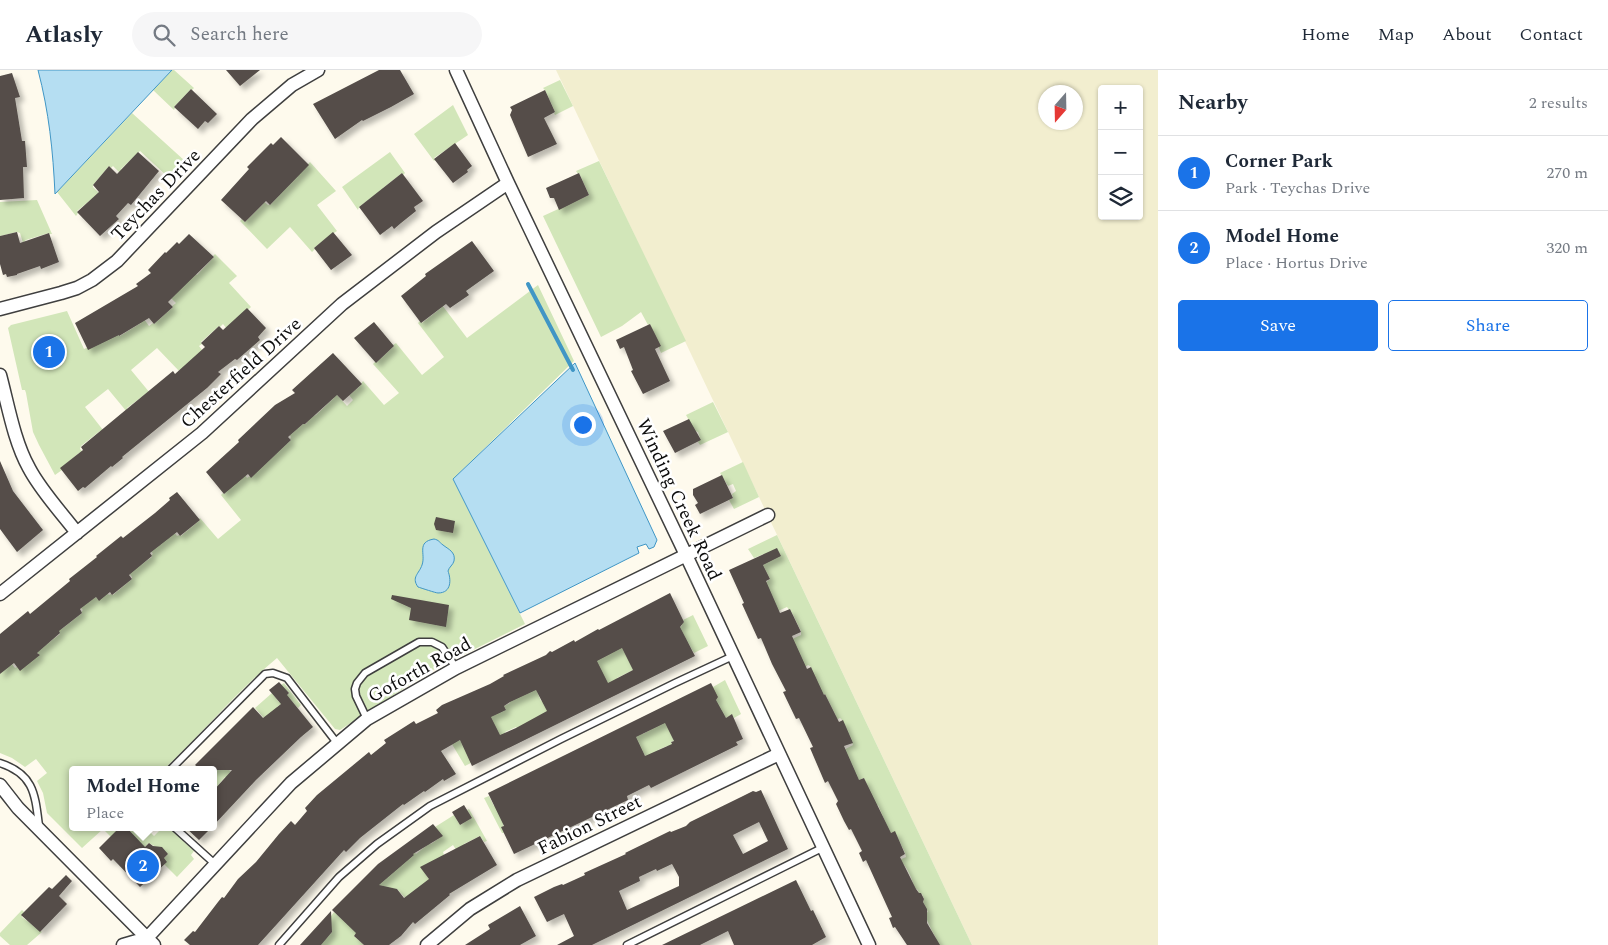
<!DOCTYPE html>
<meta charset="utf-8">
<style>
:root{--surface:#fff;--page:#f6f6f7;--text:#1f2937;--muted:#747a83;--line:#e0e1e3;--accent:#1a73e8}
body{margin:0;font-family:Spectral,serif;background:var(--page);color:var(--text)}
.controls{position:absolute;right:15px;top:15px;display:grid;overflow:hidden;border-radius:5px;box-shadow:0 1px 4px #0004}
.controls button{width:45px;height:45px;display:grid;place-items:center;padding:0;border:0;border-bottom:1px solid var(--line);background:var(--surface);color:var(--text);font:25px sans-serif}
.compass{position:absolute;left:1038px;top:15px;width:45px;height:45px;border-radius:50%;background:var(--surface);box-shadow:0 1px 4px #0004;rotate:200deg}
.you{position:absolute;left:582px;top:354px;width:18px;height:18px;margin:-12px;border:4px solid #fff;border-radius:50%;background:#1a73e8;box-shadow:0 0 0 8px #1a73e833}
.badge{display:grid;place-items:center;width:32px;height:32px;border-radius:50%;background:var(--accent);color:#fff;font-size:16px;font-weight:700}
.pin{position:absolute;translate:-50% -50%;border:2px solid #fff;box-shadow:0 1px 5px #0006}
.popup{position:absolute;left:69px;top:696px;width:148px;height:65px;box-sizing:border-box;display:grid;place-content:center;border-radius:5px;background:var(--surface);filter:drop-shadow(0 1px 4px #0005);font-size:16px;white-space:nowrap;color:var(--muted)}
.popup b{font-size:19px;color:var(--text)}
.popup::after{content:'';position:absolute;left:50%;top:100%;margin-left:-10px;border:10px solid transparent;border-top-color:var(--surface)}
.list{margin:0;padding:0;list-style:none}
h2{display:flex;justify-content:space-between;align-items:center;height:65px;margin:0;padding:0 20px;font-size:21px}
h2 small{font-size:16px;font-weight:400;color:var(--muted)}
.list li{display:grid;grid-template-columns:32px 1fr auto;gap:15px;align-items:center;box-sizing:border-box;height:75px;padding:0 20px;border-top:1px solid var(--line)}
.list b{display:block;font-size:19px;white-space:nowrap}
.list p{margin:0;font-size:16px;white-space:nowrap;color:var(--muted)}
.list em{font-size:16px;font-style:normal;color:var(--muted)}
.actions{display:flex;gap:10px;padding:15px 20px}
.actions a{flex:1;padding:11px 0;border:1px solid var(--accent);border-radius:5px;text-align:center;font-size:18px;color:var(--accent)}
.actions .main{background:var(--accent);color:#fff}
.icon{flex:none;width:28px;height:28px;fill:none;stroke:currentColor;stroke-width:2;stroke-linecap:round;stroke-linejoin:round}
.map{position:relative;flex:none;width:1158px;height:875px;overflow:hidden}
header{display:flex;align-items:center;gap:30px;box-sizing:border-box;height:70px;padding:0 25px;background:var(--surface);border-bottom:1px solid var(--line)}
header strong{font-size:24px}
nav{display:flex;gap:28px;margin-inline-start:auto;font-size:18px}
.search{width:350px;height:45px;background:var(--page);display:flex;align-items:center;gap:12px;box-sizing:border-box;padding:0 18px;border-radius:28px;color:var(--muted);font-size:19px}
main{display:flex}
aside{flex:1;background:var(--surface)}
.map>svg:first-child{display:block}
</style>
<header>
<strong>Atlasly</strong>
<div class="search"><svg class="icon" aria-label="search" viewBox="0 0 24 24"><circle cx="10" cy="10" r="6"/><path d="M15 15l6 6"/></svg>Search here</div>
<nav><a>Home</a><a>Map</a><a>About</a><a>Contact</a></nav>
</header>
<main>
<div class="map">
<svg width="1158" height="875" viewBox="0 0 1158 875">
<defs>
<filter id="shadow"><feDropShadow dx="4.5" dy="4.5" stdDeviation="2.5" flood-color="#0004"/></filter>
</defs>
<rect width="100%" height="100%" fill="#fefaed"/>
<!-- farmland -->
<path fill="#f2eecf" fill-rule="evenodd" d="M556,0h602v875h-186zM1102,19h37v127h-37zM1046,22h30v30h-30z"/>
<!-- green -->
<path fill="#d2e6b9" d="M172,0h2l20,18 -2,2 -1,-1 -17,18 1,1 -1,2 -21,-20z
M560,10l13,26 -18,9 -1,-2 1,-1 -10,-22 -2,-2z
M453,35l15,30 -34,23 1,2 -1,1 -20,-27z
M132,43l53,48 -16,17 -29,-27 -19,18 1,2 -2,2 -7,-7 -2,2 -2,-2 -16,19v2l6,6 -22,18 1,2 -2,3 -19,-24z
M390,82l15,21 -2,2 -1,-2 -19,15v1l-24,18 -1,3 -16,-23z
M599,91l87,180 -25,12 -11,-29 -2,1 -7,-13 -19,14 -21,11 -58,-121 46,-21 -10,-22 -1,1 -2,-3z
M310,92l26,29 -19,14 20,26 -3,2h-1l-19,15 1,1 -3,3 -22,-25 -23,22 -27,-28 2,-2 3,3 18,-18v-3l5,4 3,-1z
M37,130l15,34h-3v-1l-23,7 -3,3 -3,-10 -3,-1 -17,4v-34z
M215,184l22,22 -8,7 22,24 -24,22 -4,-5 -3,3 -1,-1 -18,16 1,2 -3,2 4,5 -23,21 -23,-24 -26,22 19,23h-3l-20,15v4l-19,-23 -23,18 18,23 -2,2 -1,-1 -19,15 -1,3 3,3 -4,1 -18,15 1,2 -7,5 -16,-30 -6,-13 -7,-39 -1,-3h-3l-14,-62 3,-3 56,-14 17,38 34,-15 2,2 21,-13 -1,-1 4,-3 5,7 4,-3 1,1 19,-17 -1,-1 4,-3 -7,-7 27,-22 1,1 17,-18 -1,-1z
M538,215l36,76 -121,118 72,145 -96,48 -89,58 -5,-1 -58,-71c-41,34 -75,76 -114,112h-90v57h47l-9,10 -8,-8 -21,19 -35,-35 -4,-20 -6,-12 10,-8 -11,-14 -11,8 -13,-9 -12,-5v-79l11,-11 4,5 2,-1 3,3 19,-15 -2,-3 23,-18 -2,-4 5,-2 19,-15 -1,-1 2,-2 -3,-3 2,-2 1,1 13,-9 3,3 4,-12 6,7 2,-1 2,1 19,-16v-2l-3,-4 23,-16 -1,-2 2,-1 -2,-3 21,-16 2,-3 3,4 2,-1 2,1 19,-16 -1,-1 1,-1 18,21 23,-19 -20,-25 2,-2 1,1 21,-19 2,3 3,-2 1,1 40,-37 -1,-1 1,-2 -2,-3 2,-2 1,1 11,-9h3l5,-7 5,-2 18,-17 -1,-1 3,-3 11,12 6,-6 -4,-5 10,-8 4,-6 21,24 15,-12 -26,-29 2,-2h2l17,-16 -1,-1 3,-2 26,32 22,-18 -26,-34 2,-2 2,2 19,-15 1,-3 25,33z
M713,332l15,30 -28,13 -2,-3 2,-4 -2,-6 -3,-1 -9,-16z
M743,392l16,35 -25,12 -5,-9 4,-2 -1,-4 4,-3 -3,-7 -5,2 -8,-13z
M777,465l195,410h-36v-7l-4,-7 -5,-11 -6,-5 7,-3 -5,-10 1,-3 -2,-5 -3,-1 -2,-4 -2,1c-2,-9 -8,-25 -16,-30l7,-3 -1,-4 -10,-21 -5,1 -12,-28 -4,2v-6l-10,-23 -22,10 -4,-35 15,-8 -10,-24 -3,-3 -27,13 23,-15 -11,-22 -25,12 11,-39 -3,-2 -3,2 -13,-28 9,-4v-4l-11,-22 -1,1 -2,-3 -9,4 -14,-27 6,-5 -7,-14 1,-11 -10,4 -6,-9z
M693,545l15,31 -14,7 -6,-10 -71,35 4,10 -100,49 -5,-10 -11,5 5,11 -45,23 -28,-47 21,22 14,-7 8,-38 26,14 -2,-4 6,-3 -6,-13 32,-1 5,12 9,-4 37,-54c32,-1 66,-4 95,-17l-1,-2 3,-2 -1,-2z
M725,610l16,34 -7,4 -2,-3 -6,3 -3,-4 -52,28 9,18 -13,-14 -9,4v31l-14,-27 -141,70 1,9h-2l-18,-35 5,-2 5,10 137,-80 12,8c29,-15 53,-38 82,-54z
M284,613l17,22 -3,3 -9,-10 -12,9 18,23 -66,40 14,13 -18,-6 -10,12 9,8h-11v-27l51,-52 -9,-10 17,-15 7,9 10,-9 -8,-8z
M469,739l18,32 -3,1 -4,-6 -16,8 2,4 1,19 -14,-22 -10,7 1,3 -22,14 15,21 -20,21 -20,-22 -43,47 10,9h-45l13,-13 -3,-13 5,-7 9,8 65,-76 8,10 10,-8 -7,-9 12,7 11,-8 -7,-9 19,-12 6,10 11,-7 -4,-8z
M126,757h19l9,9 9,-9h5l26,24 -3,4 3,4 -17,18 -13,-13v-6l4,-4 -19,-11 -16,14z
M22,840l2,2 -2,5 20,15 -15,13h-17l-10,-9v-3z"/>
<!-- water -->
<path fill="#b5def2" stroke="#4096c5" d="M38,0h134l-117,124c-2,-43 -6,-82 -17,-124z
M575,293l82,177 -3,7 -5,2 -3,-5 -9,3 2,6 -119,60 -67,-134z
M434,469c5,1 5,3 9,6 5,4 13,7 11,16 -1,4 -5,6 -6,10 3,8 4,22 -10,22 -2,0 -17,-5 -20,-6 -7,-10 1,-13 4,-22 4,-11 -6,-23 12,-26z"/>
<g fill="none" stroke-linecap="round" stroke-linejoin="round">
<!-- stream -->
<path stroke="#4096c5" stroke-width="4" d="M528,214l45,86"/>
</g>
<!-- building -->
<path fill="#544d49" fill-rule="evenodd" filter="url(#shadow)" d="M226,0h34l-20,16z
M379,0h21l14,24 -23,13 -28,14 -1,-1 -27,19 -22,-35z
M12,3l8,24 -5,1 7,43h3l2,26h-4l1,31 -24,2v-124z
M191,19l26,25 -9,9 -3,-2 -7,8 -24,-22z
M545,20l10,22 -11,6 13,26 -29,13 -18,-42 2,-5 -2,-3z
M281,67l28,28 -39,40 -4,-4 -21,21 -24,-22 28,-31 -2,-2 24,-24 2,2z
M455,73l17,23 -5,4 1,2 -15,11 -19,-24z
M138,82l21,19 -28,34 -3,-2 -12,13 3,3 -19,17 -23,-24 22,-20 -6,-7 16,-19 8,8z
M402,103l21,28 -9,6 2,4 -15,12 -7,6 -2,-3 -12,9 -21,-28z
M579,103l10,22 -30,15 -5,-12h-4l-4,-10z
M17,162l3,11 29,-10 10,29 -18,7 -1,-3 -23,8v1l-10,2 -1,-3 -3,1 -3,-11v-28z
M333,162l19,23 -21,15 -17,-22z
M189,164l25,23 -46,45 5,5 -19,17 -5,-6 -30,18v-1l-31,15 -13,-27 63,-37 -2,-2 15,-11 -3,-3 17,-18 1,1 11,-11 2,2z
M472,171l22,30 -28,20 3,4 -19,13 -4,-4 -25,19 -20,-27 25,-20 -1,-2z
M247,238l19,20 -8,9 2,3 -23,20 -2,-1 -17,13 3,2 -14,14 -85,69 1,1 -11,9 -1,-1 -26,22 -2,-1 -5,4 -18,-23 23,-18 -2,-3 41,-34 51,-42 2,3 30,-27 -4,-4 18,-17 4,4z
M374,252l20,24 -18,17 -22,-25z
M650,254l11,22 -6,3 15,32 -27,13 -12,-23 2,-1 -9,-23 -4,2 -4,-9z
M333,283l29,31 -19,17 -6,-6 -32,29h-2l-15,13 3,3 -40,38 -3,-4 -24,20 -18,-22 33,-30 -1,-2 37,-35 20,-12 -3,-3z
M689,349l12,21 -26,13 -12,-22z
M0,391l13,30 30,39 -26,22 -17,-23z
M722,405l11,23 -33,16 -5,-9 3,-2 -5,-8v-6z
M177,422l23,28 -20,16 -3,-4 -27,21 2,3 -23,19 3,4 -20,16 -2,-3 -11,9 -3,-4 -16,12 2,4 -23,18 1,2 -23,20 3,2 -20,16 -6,-8 -14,11v-40l28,-23 2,3 40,-33 -1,-2 28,-22 -1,-1 25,-20 2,2 32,-25 15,-13 -1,-2z
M436,447l19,4 -2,12 -17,-3 -2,-6z
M777,478l4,8 -18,9 7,14 -4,2 14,32 10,-4 11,23 -9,4 15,33 4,-2 13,28 1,-1 14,28 4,-2 10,23 -9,3 15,34 5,-2 27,55 4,-2 10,23 -5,3 16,32 3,4h2l3,6 -1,3 4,7v14l13,22h-33l-12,-18 -2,1 -4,-10 3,-1 -6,-13 -20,-44 -3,2 -4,-9 3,-2 -11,-22 -2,1 -5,-9 -8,-17 2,-3 -10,-20 -3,2 -15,-35 3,-1 -14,-29 -3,1 -13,-27 3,-1 -14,-27 -11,-26 -3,1 -16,-35 2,-1 -15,-33z
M670,523l14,29 -4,5 15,29 -223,110 -12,-26 -19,11 15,23 -12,7 -1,-2 -18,13 -1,-1 -20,14 -1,-1 -43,34 -14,14 -2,-2 -86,95h-68l-6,-5 9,-9 2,1 23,-30 4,-5 2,1 14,-19 18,-17 23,-28 12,-13 4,4 12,-14 -2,-3 12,-13 52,-43 2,3 15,-12 -2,-3 30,-19 2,3 22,-11 -2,-3 6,-5 48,-21 14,-8 -1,-1 43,-20 4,-4 2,1 22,-12 1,2 23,-13 1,1zM622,578l11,22 -25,13 -11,-22zM536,620l11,21 -31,17 -16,7 -9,-18 15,-7 -2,-4 6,-4z
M392,525l57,10 -3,22 -37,-7 2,-12 -20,-9z
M279,612l10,11 -2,2 26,32 -12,10 -45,43 -43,46v-35l19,-21h-31l-6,-5 58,-58 10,11 18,-14 -12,-14z
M711,613l7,14 -2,3 10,18 6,-4 7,16 4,9 -7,3 2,3 -87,43 -2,-3 -22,11 1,4 -114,54 -13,-27 3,-1 -16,-33zM665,653l9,18 -3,1 1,2 -27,12 -9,-19z
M761,720l27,59 -196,96h-35l17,-9 -10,-22 -17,8 -13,-25 20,-10 8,-3 1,1 22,-10 -1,-2 42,-19 -1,-1 45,-22 1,1 15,-6 4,-4 51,-25 12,-6 3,1zM759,752l9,19 -25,13 -10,-19zM672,794l7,13v9l-52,24 -8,-19 21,-10 -1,-4 17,-8 1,2z
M464,735l8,13 -12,7 -8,-13z
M433,754l10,12 -30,18 1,1 -35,30 18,4 7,9 25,-19 -9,-12 60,-31 17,29 -48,29 1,1 -35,29 -2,-2 -12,14 -12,9h-25l-10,-9 2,-3 -24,-23 46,-46z
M120,757h6l19,20 4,-4 4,3 9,1 6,7 -4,4 3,4 -27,25 -27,-28 -2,2 -12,-13z
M185,757h27l-13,13z
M66,805l6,6 -13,15 8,8 -27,28 -19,-17 28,-28 3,2z
M796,810l15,31 2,-1 13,27 -14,8h-78l-6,-14 -28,14h-38z
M520,836l16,30 -16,9h-55l25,-16 -2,-4z
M331,841l1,21 -11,13h-21z"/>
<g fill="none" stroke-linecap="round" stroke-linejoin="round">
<!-- lane casing -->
<g stroke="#3f3f3f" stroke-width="9">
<path id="lane" d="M367,649l-11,-23 -1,-7 2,-6 8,-10 54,-31h13l10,5 14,21
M0,693c34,11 35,31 39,63
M170,700l95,-96 8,-1 14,5 50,65
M174,757l41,37
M279,875l60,-68 38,-33 53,-38 131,-67 114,-56 58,-27
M627,875l197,-98"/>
</g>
<!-- street casing -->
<g stroke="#3f3f3f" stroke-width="15">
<path id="street" d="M456,0l52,113 178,372 183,390
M0,239l61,-16 16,-5 15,-8 25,-19 135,-142 40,-34 26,-15
M0,305c8,30 14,66 29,93 12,23 32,44 48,65
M0,524l202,-161 140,-129 94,-72 72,-49
M0,715l18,23 136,137
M147,868l144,-155 76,-64 89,-51 312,-153
M123,875l24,-7 -5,7
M427,875l43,-36 47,-29 262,-126"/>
</g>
<!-- lane -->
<use href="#lane" stroke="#fff" stroke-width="6"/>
<!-- street -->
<use href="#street" stroke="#fff" stroke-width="12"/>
</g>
<g text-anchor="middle" stroke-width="5" stroke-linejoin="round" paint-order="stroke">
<!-- street labels -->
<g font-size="19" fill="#0c0c0c" stroke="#fff">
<text transform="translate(155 124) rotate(-46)" y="7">Teychas Drive</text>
<text transform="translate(240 302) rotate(-42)" y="7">Chesterfield Drive</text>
<text transform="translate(680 429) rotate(65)" y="7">Winding Creek Road</text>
<text transform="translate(419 599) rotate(-29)" y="7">Goforth Road</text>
<text transform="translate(589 754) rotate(-26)" y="7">Fabion Street</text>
</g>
</g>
</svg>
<div class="controls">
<button>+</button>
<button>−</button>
<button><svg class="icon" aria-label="layers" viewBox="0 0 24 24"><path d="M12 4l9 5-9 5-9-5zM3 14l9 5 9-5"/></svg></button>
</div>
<svg class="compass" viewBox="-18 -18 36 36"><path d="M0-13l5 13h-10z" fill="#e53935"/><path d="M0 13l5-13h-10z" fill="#747a83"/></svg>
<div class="you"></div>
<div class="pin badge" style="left:49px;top:282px">1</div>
<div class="pin badge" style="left:143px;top:796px">2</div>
<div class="popup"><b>Model Home</b>Place</div>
</div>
<aside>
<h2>Nearby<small>2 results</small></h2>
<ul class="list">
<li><span class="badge">1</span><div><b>Corner Park</b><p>Park · Teychas Drive</p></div><em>270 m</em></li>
<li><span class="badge">2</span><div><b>Model Home</b><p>Place · Hortus Drive</p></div><em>320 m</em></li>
</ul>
<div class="actions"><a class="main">Save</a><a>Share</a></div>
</aside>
</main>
